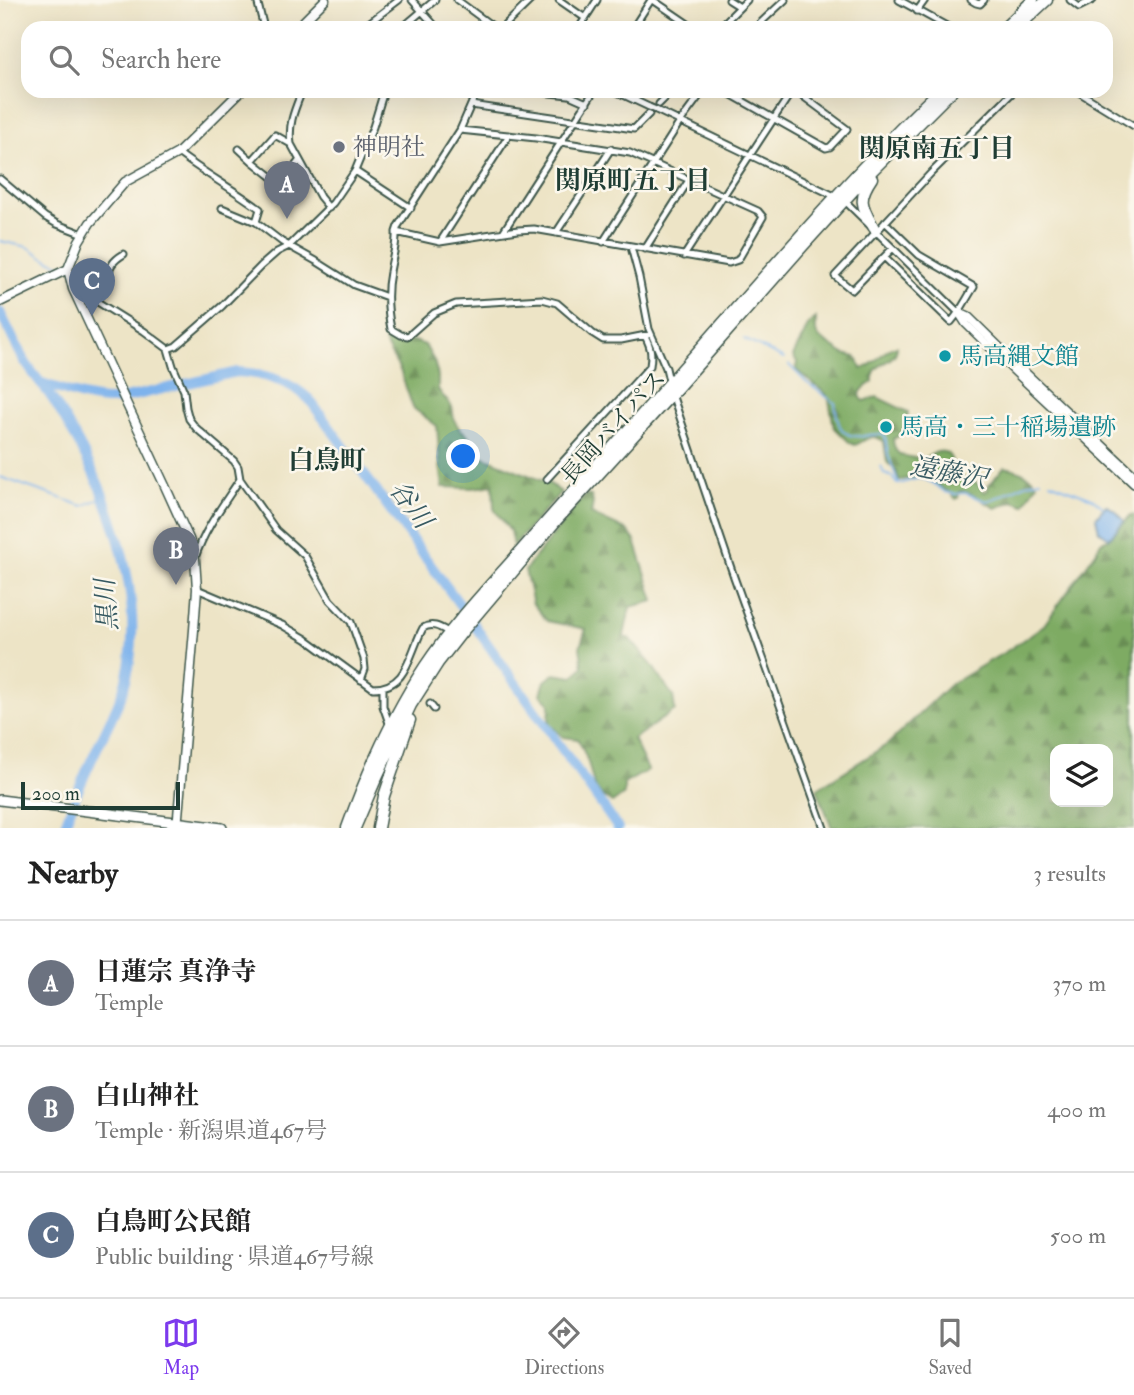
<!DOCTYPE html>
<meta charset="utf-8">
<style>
:root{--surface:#fff;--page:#f6f6f6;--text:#222;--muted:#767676;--line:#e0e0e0;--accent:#7c3aed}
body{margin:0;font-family:"IM FELL Double Pica","Noto Serif JP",serif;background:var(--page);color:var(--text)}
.controls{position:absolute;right:21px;bottom:21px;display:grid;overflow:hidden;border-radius:14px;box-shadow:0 7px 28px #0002}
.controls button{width:63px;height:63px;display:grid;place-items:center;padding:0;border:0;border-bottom:2px solid var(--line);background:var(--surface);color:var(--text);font:35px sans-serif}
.scale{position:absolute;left:21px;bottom:18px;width:159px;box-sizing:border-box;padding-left:7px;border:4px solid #1f3d34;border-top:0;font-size:19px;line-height:24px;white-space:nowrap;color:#1f3d34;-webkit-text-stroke:5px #fbf7ec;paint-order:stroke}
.you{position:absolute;left:464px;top:457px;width:24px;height:24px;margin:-18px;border:5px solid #fff;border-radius:50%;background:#1a73e8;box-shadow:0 0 0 10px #1a73e833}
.badge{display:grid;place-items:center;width:46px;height:46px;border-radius:50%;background:var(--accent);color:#fff;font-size:23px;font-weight:700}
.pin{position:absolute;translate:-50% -58px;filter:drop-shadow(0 2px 4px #0008)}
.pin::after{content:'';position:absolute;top:37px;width:24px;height:21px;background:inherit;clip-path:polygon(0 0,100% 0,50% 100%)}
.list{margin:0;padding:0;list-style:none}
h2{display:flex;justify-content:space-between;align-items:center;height:91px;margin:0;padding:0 28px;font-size:30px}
h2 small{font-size:23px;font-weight:400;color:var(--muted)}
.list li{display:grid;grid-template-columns:46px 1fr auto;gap:21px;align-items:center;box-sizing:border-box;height:126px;padding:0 28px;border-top:2px solid var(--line)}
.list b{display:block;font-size:26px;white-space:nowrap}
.list p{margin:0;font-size:23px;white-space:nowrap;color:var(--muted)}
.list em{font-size:23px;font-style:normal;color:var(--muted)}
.icon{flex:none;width:38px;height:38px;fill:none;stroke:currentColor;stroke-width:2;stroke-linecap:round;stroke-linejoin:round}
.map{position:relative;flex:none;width:1134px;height:828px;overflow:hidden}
.search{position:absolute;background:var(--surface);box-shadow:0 7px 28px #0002;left:21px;right:21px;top:21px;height:77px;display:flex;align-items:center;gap:18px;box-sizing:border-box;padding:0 24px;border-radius:21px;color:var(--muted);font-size:26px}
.sheet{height:469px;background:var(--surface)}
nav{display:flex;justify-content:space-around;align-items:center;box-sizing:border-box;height:98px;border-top:2px solid var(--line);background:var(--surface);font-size:19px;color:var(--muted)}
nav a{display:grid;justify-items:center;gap:4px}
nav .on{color:var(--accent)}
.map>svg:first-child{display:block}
</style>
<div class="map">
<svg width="1134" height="828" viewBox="0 0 1134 828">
<defs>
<pattern id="forest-firs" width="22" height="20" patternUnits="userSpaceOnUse" patternTransform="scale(1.75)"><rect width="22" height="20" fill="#7eab64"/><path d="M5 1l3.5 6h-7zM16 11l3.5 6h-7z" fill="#678c53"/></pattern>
</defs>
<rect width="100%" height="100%" fill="#fbf7ec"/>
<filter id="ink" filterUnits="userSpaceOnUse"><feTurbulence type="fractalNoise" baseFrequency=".0143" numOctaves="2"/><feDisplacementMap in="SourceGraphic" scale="14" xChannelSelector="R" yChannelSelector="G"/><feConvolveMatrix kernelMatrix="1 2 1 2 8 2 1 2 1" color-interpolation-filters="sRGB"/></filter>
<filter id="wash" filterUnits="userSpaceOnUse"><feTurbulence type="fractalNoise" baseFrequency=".00686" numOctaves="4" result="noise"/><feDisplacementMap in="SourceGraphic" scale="28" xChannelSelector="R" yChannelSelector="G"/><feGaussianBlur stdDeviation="1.57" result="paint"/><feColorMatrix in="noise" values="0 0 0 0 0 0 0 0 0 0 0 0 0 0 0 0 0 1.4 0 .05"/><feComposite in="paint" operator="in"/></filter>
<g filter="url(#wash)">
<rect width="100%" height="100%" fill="#ede4c6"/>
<!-- forest -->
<path fill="url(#forest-firs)" stroke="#4e744c" stroke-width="2" fill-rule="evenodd" d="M816,318v14l2,5 26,17 11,3 3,3 3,9c15,-3 22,-21 36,-23 0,19 -26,14 -24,36 -7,4 -19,11 -9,19l13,-4 31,15c-1,13 -3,22 -15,27 1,17 9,17 23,19 2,0 4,1 6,1 4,-1 10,-5 15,-7 15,-4 16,13 17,23 7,5 17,3 24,9 3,2 4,5 6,8l3,-1 2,-6 15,-18c10,1 28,8 33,17l-13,21 -11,-4 -17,7c-12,-6 -21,-14 -35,-17l-2,1 -1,6 -2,1c-4,-6 -8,-7 -14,-11 -4,-3 -9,-8 -14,-10 -9,-4 -20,2 -29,2l-3,-9 -9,-9 -3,-21c-15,-9 -16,-1 -29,4l-5,-2 -16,-16 -5,-27 -4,-7 -29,-23 1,-8 -4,-5c2,-7 4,-9 7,-15 7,-10 5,-18 16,-24z
M390,339l25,2 10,4 9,16 4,15v14l14,17 2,13 5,8 8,7 12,20 71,29 11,8 -48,54 -3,-15 -16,-22 -1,-24 -20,3 -30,-1 -3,-21 -3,-40 -24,-18 -13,-38 -13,-23 -2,-5z
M585,495l6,1 2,6 -2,12 37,17 7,10 19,60 -24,6 -6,29 1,2h4l22,26 22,32 2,14 -42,29 15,31 -24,14v10l-12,9c-20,-13 -17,-16 -23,-37 -2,-9 -7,-18 -11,-27l-15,-2 -14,-13 1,-21 -9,-9 4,-13 9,-7 19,3 10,-10 -3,-20 6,-18 -39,-8 -14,-17 -8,-34z
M1131,515h3v313h-302l-15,-39 71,-45 63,-60 59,-35 34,-24 52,-73 5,-10 8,-3zM1108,749v53h-53v-53z"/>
<!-- water -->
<path fill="#7eb3ec" stroke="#4e7890" stroke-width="2" d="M1106,505l10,6 8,10 -15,17 -10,-7 -3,-14z"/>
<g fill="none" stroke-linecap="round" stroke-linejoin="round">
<!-- stream -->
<path stroke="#7eb3ec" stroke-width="2" d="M0,241l28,6 17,11 19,8
M744,339l40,20
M789,365l17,17 29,21c2,19 4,36 28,33 7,-1 15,-3 22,0l3,19 11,29 17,-5h8l9,4 12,9 9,2 11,-1 21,8c18,-4 38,-20 55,-21
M881,466l3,8 9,3 3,6 2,1
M0,477l83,29 21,-9
M1050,482l42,16 11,9"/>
<!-- river -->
<path stroke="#7eb3ec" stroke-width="10" d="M0,312c8,16 15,32 24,48 9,15 22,28 31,43 50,79 98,194 68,288 -7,19 -16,36 -24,53 -13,28 -26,55 -35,84
M42,383c24,8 48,18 74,17l121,-28c27,1 51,8 72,27l151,206 158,223"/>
</g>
</g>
<g filter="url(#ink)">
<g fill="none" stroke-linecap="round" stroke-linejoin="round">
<!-- minor casing -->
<g stroke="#3e564a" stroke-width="9">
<path id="minor" d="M257,0l7,28
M412,0l25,28
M457,0l38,28
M559,0l26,18
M653,0l41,28
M729,0l11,7
M899,0l51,28
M971,0l5,3 4,1 4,-4
M1070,0l9,7 14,-7
M917,11l8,-11
M362,28l37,-28
M402,28l33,-28
M502,28l29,-28
M579,28l18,-28
M633,28l18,-28
M719,28l28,-28
M755,28l30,-28
M302,91c-7,18 -14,32 -11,53l29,53 9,11
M530,91l39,4 18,8
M615,91l34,16
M725,91l101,57 4,-1 17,-18 -51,-38
M1077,91l57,35
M634,100l7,-9
M659,104l13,-13
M471,105l163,24 15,-15
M656,110l189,91 114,112
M460,130l76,8 94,15 128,58 5,6 -25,43 -9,3 -195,-34 -16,1 -78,12 -44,-10 2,-6z
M460,130l17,-39
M291,144l-16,-9 -23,26 24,19 6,2 17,-21
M239,149l13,12
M178,153c26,20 55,36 82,56l-4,13
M355,171l56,37
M0,179l45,38 12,7 26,10
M222,208l34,14 26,20 34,19 38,24 33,12
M885,222l34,33 55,32c-8,12 -13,24 -23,35l-67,-65 9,-9
M396,232c1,14 -4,26 -6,40 -4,20 -3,37 1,57l10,6 7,1 26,-23 22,-9 86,-5 15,4 35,30 11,7h18l30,-6
M503,232l91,-141
M556,233l55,-84
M440,242l69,-107
M603,242l77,-120 23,-31
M631,247l8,30 10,52 17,39 4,17
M645,249l44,-69
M684,256l108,-165
M884,257l-32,33 -17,-14 96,-103 83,-82
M73,289l15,7 56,35 24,18 5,17 11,25 2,17 3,11 7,9 38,33 4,6 2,12 36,51 29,26 25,44 21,22 13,37 1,10 -4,11
M95,301c4,-5 9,-9 10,-14 5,-16 2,-23 19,-33
M168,349l8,-3 46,-40 39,-40 16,-14 12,-6 44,-43 22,-32 18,-44 11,-36
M672,394l62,183 90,251
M547,479l103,-113c2,-12 1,-19 -5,-30
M195,558c10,-30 28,-53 45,-79
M197,589l85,36 24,14 67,49c35,0 36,-34 50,-60 10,-6 18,0 27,5
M383,688v18l7,20
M430,704l4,5"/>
</g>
<!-- tertiary casing -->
<g stroke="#3e564a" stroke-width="10">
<path id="tertiary" d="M959,313l7,11 49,48 119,112
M960,313l9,4 57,56 108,102"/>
</g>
<!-- secondary casing -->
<g stroke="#3e564a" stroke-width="11">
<path id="secondary" d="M297,28l28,-28
M0,302l68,-33
M177,828l17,-198 3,-41 -2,-30 -6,-20 -24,-53 -85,-182 -7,-15 -5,-20 11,-28 11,-18 35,-41 53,-29 63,-62"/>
</g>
<!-- primary casing -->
<g stroke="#3e564a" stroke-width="12">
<path id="primary" d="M0,800l222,28"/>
</g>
<!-- trunk casing -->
<g stroke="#3e564a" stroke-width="13">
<path id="trunk" d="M1004,28l29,-28
M1017,28l30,-28
M872,178c-15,22 -10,28 2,50
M347,828c20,-56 45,-112 78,-162 26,-39 59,-74 91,-110 50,-57 100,-113 151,-170 89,-99 175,-203 272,-295
M355,828l21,-49 35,-74 27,-42 25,-32 93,-110 116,-127 131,-148 62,-68 87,-87
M378,828l6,-32 26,-76"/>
</g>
<!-- minor -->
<use href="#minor" stroke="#fff" stroke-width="5"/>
<!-- tertiary -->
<use href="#tertiary" stroke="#fff" stroke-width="7"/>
<!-- secondary -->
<use href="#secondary" stroke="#fff" stroke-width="8"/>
<!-- primary -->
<use href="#primary" stroke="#fff" stroke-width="9"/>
<!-- trunk -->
<use href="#trunk" stroke="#fff" stroke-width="10"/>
<!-- minor-bridge casing -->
<g stroke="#3e564a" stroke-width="9" stroke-linecap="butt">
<path id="minor-bridge" d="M649,107l7,3"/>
</g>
<!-- minor-bridge -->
<use href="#minor-bridge" stroke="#fff" stroke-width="5"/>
</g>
</g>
<!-- markers -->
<circle fill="#6b7280" stroke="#fbf7ec" stroke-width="2.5" cx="339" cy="147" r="7"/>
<g fill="#0f9aa8" stroke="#fbf7ec" stroke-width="2.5">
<circle cx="945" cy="356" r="7"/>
<circle cx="886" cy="427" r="7"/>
</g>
<g text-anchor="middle" stroke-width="5" stroke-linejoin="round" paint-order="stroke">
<!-- worship labels -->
<g font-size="24" fill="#5b616d" stroke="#fbf7ec" text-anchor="start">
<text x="353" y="155">神明社</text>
</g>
<!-- culture labels -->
<g font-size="24" fill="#0d838f" stroke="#fbf7ec" text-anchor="start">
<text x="959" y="364">馬高縄文館</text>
<text x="900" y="435">馬高・三十稲場遺跡</text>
</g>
<!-- street labels -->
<g font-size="24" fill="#1f3d34" stroke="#fbf7ec">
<text transform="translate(613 427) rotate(-48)" y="8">長岡バイパス</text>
</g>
<!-- neighbourhood labels -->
<g font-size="26" font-weight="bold" fill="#1f3d34" stroke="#fbf7ec">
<text x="937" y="157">関原南五丁目</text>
<text x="633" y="189">関原町五丁目</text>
<text x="327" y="469">白鳥町</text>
</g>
<!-- water labels -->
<g font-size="26" font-style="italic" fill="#375a62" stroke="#fbf7ec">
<text transform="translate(949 472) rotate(11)" y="9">遠藤沢</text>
<text transform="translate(411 504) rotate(53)" y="9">谷川</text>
<text transform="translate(106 605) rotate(-94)" y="9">黒川</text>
</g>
</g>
</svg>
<div class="controls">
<button><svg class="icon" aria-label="layers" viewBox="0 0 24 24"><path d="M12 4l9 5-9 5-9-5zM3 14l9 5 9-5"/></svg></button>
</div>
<div class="scale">200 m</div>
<div class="you"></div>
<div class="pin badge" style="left:287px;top:219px;background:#6b7280">A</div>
<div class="pin badge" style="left:176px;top:585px;background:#6b7280">B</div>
<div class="pin badge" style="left:92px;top:316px;background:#5c6f8a">C</div>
<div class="search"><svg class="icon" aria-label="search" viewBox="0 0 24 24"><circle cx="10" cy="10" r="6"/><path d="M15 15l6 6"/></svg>Search here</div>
</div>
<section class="sheet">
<h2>Nearby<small>3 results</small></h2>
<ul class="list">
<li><span class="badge" style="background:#6b7280">A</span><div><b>日蓮宗 真浄寺</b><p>Temple</p></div><em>370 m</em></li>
<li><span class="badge" style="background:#6b7280">B</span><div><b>白山神社</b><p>Temple · 新潟県道467号</p></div><em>400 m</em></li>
<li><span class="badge" style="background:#5c6f8a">C</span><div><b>白鳥町公民館</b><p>Public building · 県道467号線</p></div><em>500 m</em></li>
</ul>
</section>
<nav>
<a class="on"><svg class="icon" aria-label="map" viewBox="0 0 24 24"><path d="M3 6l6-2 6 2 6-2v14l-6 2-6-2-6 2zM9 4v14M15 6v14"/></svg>Map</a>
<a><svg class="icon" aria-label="directions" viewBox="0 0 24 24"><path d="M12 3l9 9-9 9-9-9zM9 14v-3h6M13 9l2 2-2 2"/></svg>Directions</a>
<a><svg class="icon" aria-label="saved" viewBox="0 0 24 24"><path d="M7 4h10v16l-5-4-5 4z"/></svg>Saved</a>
</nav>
